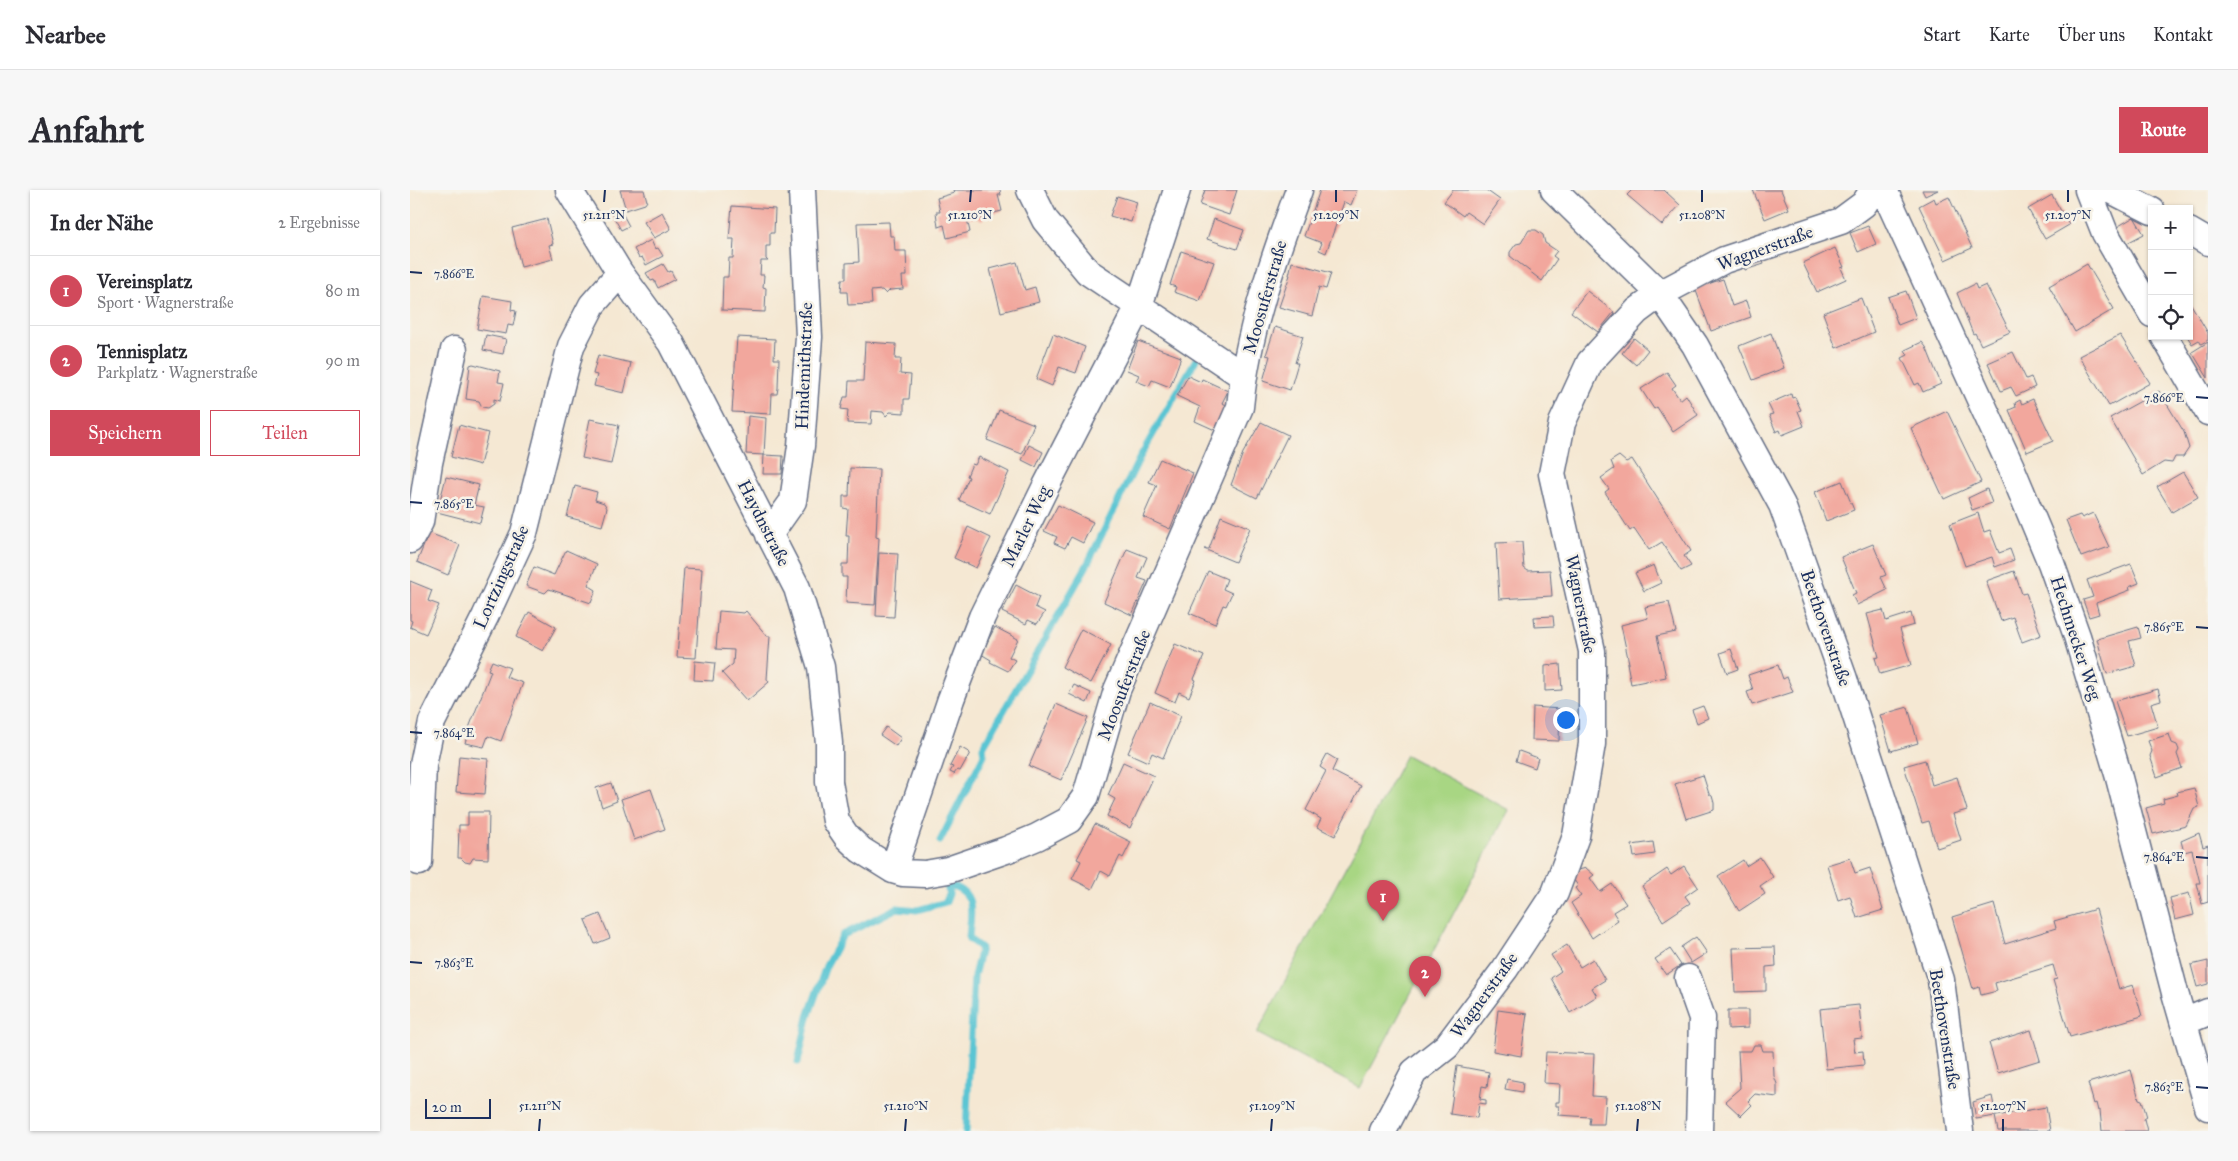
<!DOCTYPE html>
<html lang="de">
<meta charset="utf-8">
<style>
:root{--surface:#fff;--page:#f7f7f7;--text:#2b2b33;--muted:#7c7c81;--line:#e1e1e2;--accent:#d1495b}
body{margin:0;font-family:"IM FELL Great Primer",serif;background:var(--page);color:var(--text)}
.controls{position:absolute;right:15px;top:15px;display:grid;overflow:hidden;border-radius:0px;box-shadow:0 1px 4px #0004}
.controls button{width:45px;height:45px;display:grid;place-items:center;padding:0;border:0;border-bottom:1px solid var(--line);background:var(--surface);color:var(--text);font:25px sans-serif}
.scale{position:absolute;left:15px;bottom:12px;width:66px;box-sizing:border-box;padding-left:5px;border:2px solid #1b2f5e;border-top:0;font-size:14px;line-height:18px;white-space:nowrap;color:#1b2f5e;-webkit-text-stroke:4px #f7f3e8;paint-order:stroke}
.you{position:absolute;left:1155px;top:529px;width:18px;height:18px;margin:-12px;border:4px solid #fff;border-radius:50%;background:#1a73e8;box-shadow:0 0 0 8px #1a73e833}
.badge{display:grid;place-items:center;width:32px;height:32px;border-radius:50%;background:var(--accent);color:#fff;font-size:16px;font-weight:700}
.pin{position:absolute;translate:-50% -41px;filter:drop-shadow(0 1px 2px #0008)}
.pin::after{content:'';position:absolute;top:26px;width:18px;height:15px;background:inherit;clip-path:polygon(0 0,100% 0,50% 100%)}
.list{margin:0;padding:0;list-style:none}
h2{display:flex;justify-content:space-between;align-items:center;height:65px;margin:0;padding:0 20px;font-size:21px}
h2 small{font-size:16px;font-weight:400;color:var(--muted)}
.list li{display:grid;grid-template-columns:32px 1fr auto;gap:15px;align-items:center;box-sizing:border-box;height:70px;padding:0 20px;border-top:1px solid var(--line)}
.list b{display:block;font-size:19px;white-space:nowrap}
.list p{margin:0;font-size:16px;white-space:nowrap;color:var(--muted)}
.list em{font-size:16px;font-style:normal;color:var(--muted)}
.actions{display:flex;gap:10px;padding:15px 20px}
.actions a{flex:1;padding:11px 0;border:1px solid var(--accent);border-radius:0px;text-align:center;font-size:18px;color:var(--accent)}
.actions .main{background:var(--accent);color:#fff}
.icon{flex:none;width:28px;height:28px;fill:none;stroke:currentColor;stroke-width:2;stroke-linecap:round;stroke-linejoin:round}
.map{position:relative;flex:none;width:1798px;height:941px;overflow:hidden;border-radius:0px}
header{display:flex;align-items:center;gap:30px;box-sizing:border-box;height:70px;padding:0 25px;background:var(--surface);border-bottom:1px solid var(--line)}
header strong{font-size:24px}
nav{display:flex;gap:28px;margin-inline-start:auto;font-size:18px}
.intro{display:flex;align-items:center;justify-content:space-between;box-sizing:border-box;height:120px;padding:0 30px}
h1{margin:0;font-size:35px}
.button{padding:12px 22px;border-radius:0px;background:var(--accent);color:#fff;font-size:18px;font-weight:700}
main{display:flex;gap:30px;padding:0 30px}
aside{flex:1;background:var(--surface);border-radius:0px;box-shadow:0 1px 4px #0004}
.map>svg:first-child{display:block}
</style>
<header>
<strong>Nearbee</strong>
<nav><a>Start</a><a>Karte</a><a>Über uns</a><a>Kontakt</a></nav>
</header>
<div class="intro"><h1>Anfahrt</h1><a class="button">Route</a></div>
<main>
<aside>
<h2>In der Nähe<small>2 Ergebnisse</small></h2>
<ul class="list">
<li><span class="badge">1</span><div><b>Vereinsplatz</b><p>Sport · Wagnerstraße</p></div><em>80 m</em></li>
<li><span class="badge">2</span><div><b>Tennisplatz</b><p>Parkplatz · Wagnerstraße</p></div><em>90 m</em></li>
</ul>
<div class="actions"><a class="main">Speichern</a><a>Teilen</a></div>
</aside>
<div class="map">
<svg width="1798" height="941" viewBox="0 0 1798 941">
<rect width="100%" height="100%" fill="#f7f3e8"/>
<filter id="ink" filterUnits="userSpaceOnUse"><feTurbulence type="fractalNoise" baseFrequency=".02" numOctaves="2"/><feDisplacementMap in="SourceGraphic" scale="10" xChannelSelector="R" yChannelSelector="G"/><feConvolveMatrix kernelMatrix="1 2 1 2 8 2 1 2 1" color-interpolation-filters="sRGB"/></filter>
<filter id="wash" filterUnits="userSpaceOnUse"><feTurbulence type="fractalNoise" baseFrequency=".0096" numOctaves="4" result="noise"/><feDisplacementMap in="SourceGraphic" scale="20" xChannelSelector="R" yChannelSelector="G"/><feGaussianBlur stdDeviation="1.12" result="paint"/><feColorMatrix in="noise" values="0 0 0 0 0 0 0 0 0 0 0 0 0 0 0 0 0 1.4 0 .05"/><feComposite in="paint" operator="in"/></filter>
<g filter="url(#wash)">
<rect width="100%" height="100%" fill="#f5e8d3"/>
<!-- green -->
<path fill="#a8d683" stroke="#628270" d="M996,565l103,55 -149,278 -103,-55z"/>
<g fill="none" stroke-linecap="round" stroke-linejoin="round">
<!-- stream -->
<path stroke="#5ac5d3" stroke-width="7" d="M530,651l44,-86 -1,-8 103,-180 55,-112 57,-99
M388,872l10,-45 18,-51 17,-31 54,-27 20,2 29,-8 3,-8 -2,-9c32,5 23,30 22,54l12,9 -7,28 -8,155"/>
</g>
<g id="blocks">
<!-- building -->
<path fill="#f2a79d" d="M210,0h24l3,11 -2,3 -19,6z
M543,0h47l1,5h-3l4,16 -17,4 -3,5 -5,-3 -10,2 3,13 -23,6 -3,-13 -6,2 -2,-15h4l-3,-14 17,-5z
M795,0h32l-8,25 -29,-10z
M910,0h37l-6,15 -7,-3 -18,51 -7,-3 3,-7 -18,-7z
M1043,0h33l14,10 -17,24 -17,-12 -3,4 -19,-14z
M1222,0h32l16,15 -18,20 -35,-30z
M1343,0h28l8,19 -24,10z
M1512,0h16l-13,6z
M1642,5l17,30 -24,14 -17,-30z
M707,6l20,6 -6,20 -21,-6z
M1539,7l23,51 -27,12 -26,-54 15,-8 2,5z
M322,16l43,3 -1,24h-4v13h-4v13l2,2h-7l-1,14h4l-1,12 3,1 -1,24 -43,-2 1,-33h5l1,-19h4l1,-19h-5z
M210,19l9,17 -8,4 -9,-16z
M252,22l9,17 -17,9 -10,-16z
M1724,27l10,17 -17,9 -10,-16z
M137,29l6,25 -4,1 4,14 -32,8 -9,-39z
M804,29l30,11 -7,19 -30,-10z
M479,32l1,14h4l1,15h11l1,25h-5l1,13 -13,1 -4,4 -4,-4 -11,1 1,13 -24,1 -1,-13h-6l1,-13h4v-16l13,-1 -2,-39z
M1458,36l8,18 -18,8 -8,-19z
M1119,40h7l7,5 2,8 12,8 -4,5 4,3 -15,22 -32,-25v-4l6,-8 5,-1z
M241,50l4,9 3,-1 5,8 -17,9 -4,-8 -3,1 -5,-9z
M1425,58l9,19 -3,1 5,11 -29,13 -14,-29z
M771,61l33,11 -14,39 -26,-9 2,-5 -6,-2z
M1351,64l3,10 -19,6 -3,-9z
M607,72l8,28 10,-3 4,15 -38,10 -11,-43z
M882,72l39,11 -5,16 -7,-2 -7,29 -33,-9 11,-32h-1z
M253,74l5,8 3,-1 4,8 -17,9 -4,-8 -3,1 -5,-8z
M1677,74l27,45 -39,23 -26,-46z
M1313,89l9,27 14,-5 5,16 -40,14 -16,-43z
M1565,94l2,5 9,-4 24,47 -29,13 -6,-12 -2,1 -16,-41z
M1177,101l27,21 -16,20 -27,-20z
M1496,101l10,27 -18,7 -10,-28z
M73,106l29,5 -1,9 5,1 -3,15 -5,-1 -2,9 -29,-5z
M1451,108l13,34 -38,16 -13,-35z
M1779,111l19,32v7l-7,4 -2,-4 -7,4 -5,-8h2z
M865,137l28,9 -8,27h3l-8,27 -27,-9 7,-25 -4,-1z
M1361,143l13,35 -31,12 -14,-34z
M643,144l32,13 -9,26 -17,-6 -7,19 -16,-7z
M76,145l20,4 -3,15 -20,-4z
M1710,145l30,48 -41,23 -30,-50z
M327,147l38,2 -1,20h5l-1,29 -1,6h-5l-1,20 -39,-2z
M1224,148l14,12 -12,15 -14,-12z
M728,151l43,16 -11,30 -18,-7 -3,6 -13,-5 3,-6 -12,-5z
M455,152l31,2 -1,15h6l-1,15 11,1 -2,24h-5v14l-14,-1 -4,4 -3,-4 -11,-1 -1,13 -24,-1 1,-13 -7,-1 3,-12h4l1,-16h14z
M1512,152l4,5 15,37 -18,8 -4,-9 -4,2 -13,-27 6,-3 -3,-5z
M1798,152v36l-16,-26z
M1603,162l13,27 5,-2 4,10 -19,9 -5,-9 -10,4 -13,-28z
M188,165l33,8 -7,30 -30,-7 3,-11 -4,-1z
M63,174l27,7 -2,11 6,1 -4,18 -6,-2v5l-6,4 -6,-1 -3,-6 -13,-2 4,-34z
M1257,182l9,13 -4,3 8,12 6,-5 12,20 -25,17 -16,-25 -3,2 -13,-20z
M778,186l13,6 1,-3 26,12 -6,12 5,2 -12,25 -20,-9 5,-14 -23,-11z
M1749,201l25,41 5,16 -6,9h-8l-3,6 -8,-1 -21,13 -33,-57z
M1381,204l1,4 3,-1 6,13 -3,1 6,15 -22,9 -2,-5 -4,2 -7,-17 4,-1 -5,-10z
M1623,209l20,42 -26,11 -18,-42 7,-3 -1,-4 5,-3 2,4z
M589,220l35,14 -12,30 -35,-14z
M1537,221l34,71 -37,17 -33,-71z
M338,226l18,2 -2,37 -18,-1z
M180,229l29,6 -8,39 -29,-6z
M851,232l27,13 -31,63 -26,-13 12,-32z
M49,235l29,8 -8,32 -29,-8z
M619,255l14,7 -7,15 -14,-7z
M354,265l19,1 -1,18h-19z
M1209,266l7,6 6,-3 59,92 -7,5 7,10 -10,5 -19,-29 -13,8 -15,-22 -4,3 -25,-39 4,-3 -8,-11 13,-9 -3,-8z
M569,267l30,15 -19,42 -31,-14 10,-23 -2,-1 5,-12 3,1z
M750,269l33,14 -23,56 -27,-12 14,-32 -8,-3z
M440,278l29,1 -3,68 3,1 -4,67 -29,-2 1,-26h-5v-13h6l1,-28h-3l2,-27 -5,-1v-12h6z
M1773,282l15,25 -26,15 -15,-25z
M36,287l33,8 -5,20 10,2 -4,16 -43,-11z
M1432,291l12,29 -28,11 -11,-29z
M165,296l22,6 -2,8 9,3 3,5 -5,18 -35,-9z
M1577,299l5,14 -20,7 -4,-12z
M648,315l35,17 -10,21 -12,-6 -6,11 -11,-5 3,-6 -13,-6z
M1568,323l6,19 6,-2 9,23 11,-4 4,11 -19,7 -3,-10 -27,9 -15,-42z
M1683,323l16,34 -28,10 -15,-37 14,-5 2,3z
M811,326l29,12 -15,34 -31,-13h5z
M558,337l23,11 -15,30 -22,-10z
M19,343l31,12 -12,30 -31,-13z
M1112,352l2,26 4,3 22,-1 2,26 -53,3 -3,-56z
M1463,354l13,31 -5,2 6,13 -30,15 -5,-10 4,-2 -15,-36z
M717,359l20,8 -9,21 9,3 -15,34 -28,-13z
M156,360l31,14 -9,21 8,5 -5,13 -42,-14 -4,4 -19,-7 8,-19 20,8z
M469,363l19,1 -4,63 -18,-1z
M1721,374l8,19 -10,4 1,3 -34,13 3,11 -10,3 -6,-17 10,-3 -6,-17z
M1244,375l7,18 -17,8 -9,-18z
M274,378l18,1 -6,89 -19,-1z
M798,381l19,8 -4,10 9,4 -6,13 -3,-1 -8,19 -26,-11z
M1604,381l8,23 4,-1 15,42 -19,7 -9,-25 -12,4 -15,-40z
M0,391l22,9 -4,11 11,4 -13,29 -16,-7 2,-6 -2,-1z
M606,395l23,12 -4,10 10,5 -8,12 -9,-4 -2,4 -24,-12z
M1259,412l7,30 -19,4 9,41 -35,7 -4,-21h2l-8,-38 27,-7 -3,-11z
M1473,420l3,11 25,-8 3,12 -14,4 11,36 -31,9 -5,-16 4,-1 -12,-43z
M309,421l25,2 2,-2 21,25h3l-3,43 2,3 -22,19 -25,-28 11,-9 1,-14 -18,-1z
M119,422l27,15 -13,24 -27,-14z
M1143,426l1,10 -19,1 -1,-10z
M585,437l23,12 -9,18 6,3 -7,11 -18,-9 1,-2 -10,-6z
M1728,437l3,11 -12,3 7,25 -29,8 -10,-35z
M671,439l30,16 -20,38 -29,-16z
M765,454l29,12 -10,23 2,1 -7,17 -10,-5 -4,10 -20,-9z
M1321,459l7,20 -11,4 -7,-20z
M82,471l18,7 -4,9 17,6 -22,58 -13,-5 -4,11 -19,-4 4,-15 22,-57 -3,-1z
M285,471l20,2 -2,18 -19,-1z
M1150,474l2,26 -17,1v-25z
M1368,475l5,14 4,-2 6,15 -41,13 -5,-13 6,-2 -5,-15z
M664,495l17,8 -4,10 -18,-9z
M1748,499l3,11 -10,3 7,24 -31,9 -12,-35z
M740,512l31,14 -18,42 -11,-5 -4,9 -20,-9z
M646,514l32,14 -27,62 -32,-14z
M1293,516l5,12 -11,5 -5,-13z
M1123,517l27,2 -1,32 -27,-1z
M1498,517l10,36 -27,8 -11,-36z
M476,537l15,11 -5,8 -16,-11z
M1759,544l3,9 5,2 2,5 -2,4 5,14 -25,9 -7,-21 2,-5 -4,-10z
M550,557l10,6 -10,18 -3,-1 -3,4 -4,-2 3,-5 -3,-1z
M1109,561l19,7 -3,10 -19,-7z
M917,564l10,6 -5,11 29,15 -26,50 -18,-9 4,-8 -15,-9 20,-39 -6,-4z
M49,566l29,3 -3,35 -29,-2z
M1515,570l7,25 25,-8 10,33 -14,4 8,26 -24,8 -8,-27 -7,2 -18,-57z
M713,572l31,14 -24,52 -23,-12 8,-17 -7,-4z
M1293,585l6,19 3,2 2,7v7l-28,9 -11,-35z
M201,593l6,18 -15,6 -6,-19z
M1784,598l5,19 -5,2 -8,17 -33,8 -7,-26 18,-5 -1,-4 15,-4 -1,-3z
M241,599l14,40 -31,11 -13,-41z
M58,622h21l-1,47 -15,-1 -3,5 -5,-1 -4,-4h-3l1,-33h9z
M685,634l36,18 -8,16 -3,-2 -10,20 -9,-5 -9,18 -20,-10 9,-18 -4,-2z
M1789,643l4,14 5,-2v57l-6,2 -5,-21h3l-8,-33 -8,2 -3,-11z
M1243,652l2,12 -21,3 -2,-12z
M1350,667l13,20 -13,9 5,8 -26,17 -21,-35 25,-16 3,6z
M1440,668l5,15 15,-5 13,42 -26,8 -7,-22 -12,4 -11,-35z
M1274,676l14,21 -13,9 5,7 -27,18 -21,-35 25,-17 4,6z
M1176,678l8,7 -4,3 10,14 12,-8 14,20 -13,8 5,8 -26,18 -21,-35 10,-7 -6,-8 3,-2 -6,-9 5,-3 -2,-3z
M1779,703l5,22 -19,5 -5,-22z
M1584,714l11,40 51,-16 -2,-7 42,-12 23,80 14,-4 9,31 -72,21 -17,-57 4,-1 -4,-14 -58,18 2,8 -16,4 -2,-8 -6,2 -21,-72z
M190,724l10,24 -15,6 -10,-24z
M1286,747l11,16 -16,10 -10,-16z
M1157,755l13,22 13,-8 12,21 -13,8 5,8 -27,17 -19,-35 10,-7 -10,-16z
M1365,757l1,19 -10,1v24l-31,1 -2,-44z
M1260,759l11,16 -15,10 -11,-16z
M1798,771v23l-11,3 -6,-22z
M1449,815l3,33 -9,1 2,13 8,-1 1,14 -38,4 -6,-60z
M1088,820l29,4 -6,42 -28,-5z
M1318,820h20v18l-20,1z
M1621,840l9,30 -42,13 -9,-30z
M1344,855h7l2,6h10l1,25 3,8v13l-22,-3 -7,7 4,4 -11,11 -16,-15 15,-13 -2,-37h13z
M1136,862l48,2 -2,42 14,1 -2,27h-15l1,-7 -32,-2 1,-9h-3v-4h3l1,-18 -16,-1z
M1047,876l32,6 -2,15 -5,-1 -2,13 6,1v4l-7,-1 -2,15 -27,-4z
M1721,880l8,29 3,1 5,17 -3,2 3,12h-45l-2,-21 -2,1 -2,-8 -2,1 -6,-21z
M1097,889l16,3 -1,10 -17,-3z
M1582,906l4,20 50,-9 4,24h-52l-3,-15 -19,3 -3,-17z"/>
</g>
</g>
<g filter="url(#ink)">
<use href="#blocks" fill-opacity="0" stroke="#677087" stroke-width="1"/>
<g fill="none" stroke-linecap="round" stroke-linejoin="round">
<!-- minor casing -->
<g stroke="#677087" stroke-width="29">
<path id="minor" d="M159,0l51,83 51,70 126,245 24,79 8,76v39l7,39 11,16 14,13 32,20 10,3 22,1 23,-4 58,-20 31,-13 32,-17 17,-24 31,-106 123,-283c7,-74 33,-147 59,-217
M620,0l15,30 43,52 155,104
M1144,0l106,104 35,51 87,160 61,171 98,304 19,151
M1474,0l127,277 40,96 26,73 41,138 57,219 33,114
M1678,0l17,43 47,81
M1701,0l41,21
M1779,41l19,11
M1754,146l44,76
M359,345l24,-34 8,-55 8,-109 -7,-147
M0,350l10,-18 9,-59 25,-113
M9,672l4,-97 9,-43 53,-105 39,-84 47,-187 21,-41 28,-32
M483,680l58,-171 31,-82 64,-131 93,-180 38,-116
M1278,788l14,40 -3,113
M1774,832l24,-10
M973,941l31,-59 33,-26 58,-77 50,-76 21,-57 16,-92v-93l-40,-177 10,-51 28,-61 47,-51 23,-17 64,-34 117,-39 23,-17 9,-14"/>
</g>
<!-- minor -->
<use href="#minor" stroke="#fff" stroke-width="26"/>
</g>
</g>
<!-- ticks -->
<path fill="none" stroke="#1b2f5e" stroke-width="2" d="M194,12l1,-12M560,12l1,-12M926,12v-12M1292,12v-12M1658,12v-12M0,82l12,1M1786,207l12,1M0,312l12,1M1786,437l12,1M0,542l12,1M1786,667l12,1M0,772l12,1M1786,897l12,1M129,941l1,-12M495,941l1,-12M861,941l1,-12M1227,941l1,-12M1593,941v-12"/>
<g text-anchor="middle" stroke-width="5" stroke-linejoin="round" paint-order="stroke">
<!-- street labels -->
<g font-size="18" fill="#1b2f5e" stroke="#f7f3e8">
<text transform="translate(1355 58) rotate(-20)" y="6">Wagnerstraße</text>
<text transform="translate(855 107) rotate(-74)" y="6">Moosuferstraße</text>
<text transform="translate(394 176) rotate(-88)" y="6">Hindemithstraße</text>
<text transform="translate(354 333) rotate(63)" y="6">Haydnstraße</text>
<text transform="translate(616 336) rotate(-64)" y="6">Marler Weg</text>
<text transform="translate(91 387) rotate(-66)" y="6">Lortzingstraße</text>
<text transform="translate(1171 414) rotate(79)" y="6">Wagnerstraße</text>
<text transform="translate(1416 438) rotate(71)" y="6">Beethovenstraße</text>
<text transform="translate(1666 448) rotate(72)" y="6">Hechmecker Weg</text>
<text transform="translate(714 495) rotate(-69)" y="6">Moosuferstraße</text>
<text transform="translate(1074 805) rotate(-54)" y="6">Wagnerstraße</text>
<text transform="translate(1535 839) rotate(81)" y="6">Beethovenstraße</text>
</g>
</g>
<g font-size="12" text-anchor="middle" fill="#1b2f5e" stroke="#f7f3e8" stroke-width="5" stroke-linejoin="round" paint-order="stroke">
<text x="194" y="29">51.211°N</text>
<text x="560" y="29">51.210°N</text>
<text x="926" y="29">51.209°N</text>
<text x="1292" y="29">51.208°N</text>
<text x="1658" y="29">51.207°N</text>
<text x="44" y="88">7.866°E</text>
<text x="1754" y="212">7.866°E</text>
<text x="44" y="318">7.865°E</text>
<text x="1754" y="441">7.865°E</text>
<text x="44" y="547">7.864°E</text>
<text x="1754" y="671">7.864°E</text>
<text x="44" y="777">7.863°E</text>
<text x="1754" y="901">7.863°E</text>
<text x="130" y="920">51.211°N</text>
<text x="496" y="920">51.210°N</text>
<text x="862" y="920">51.209°N</text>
<text x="1228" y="920">51.208°N</text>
<text x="1593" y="920">51.207°N</text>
</g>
</svg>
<div class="controls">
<button>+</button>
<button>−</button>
<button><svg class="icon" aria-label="locate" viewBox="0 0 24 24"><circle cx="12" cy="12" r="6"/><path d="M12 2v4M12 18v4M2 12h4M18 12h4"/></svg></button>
</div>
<div class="scale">20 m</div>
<div class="you"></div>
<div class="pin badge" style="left:973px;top:731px">1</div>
<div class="pin badge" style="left:1015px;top:807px">2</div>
</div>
</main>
